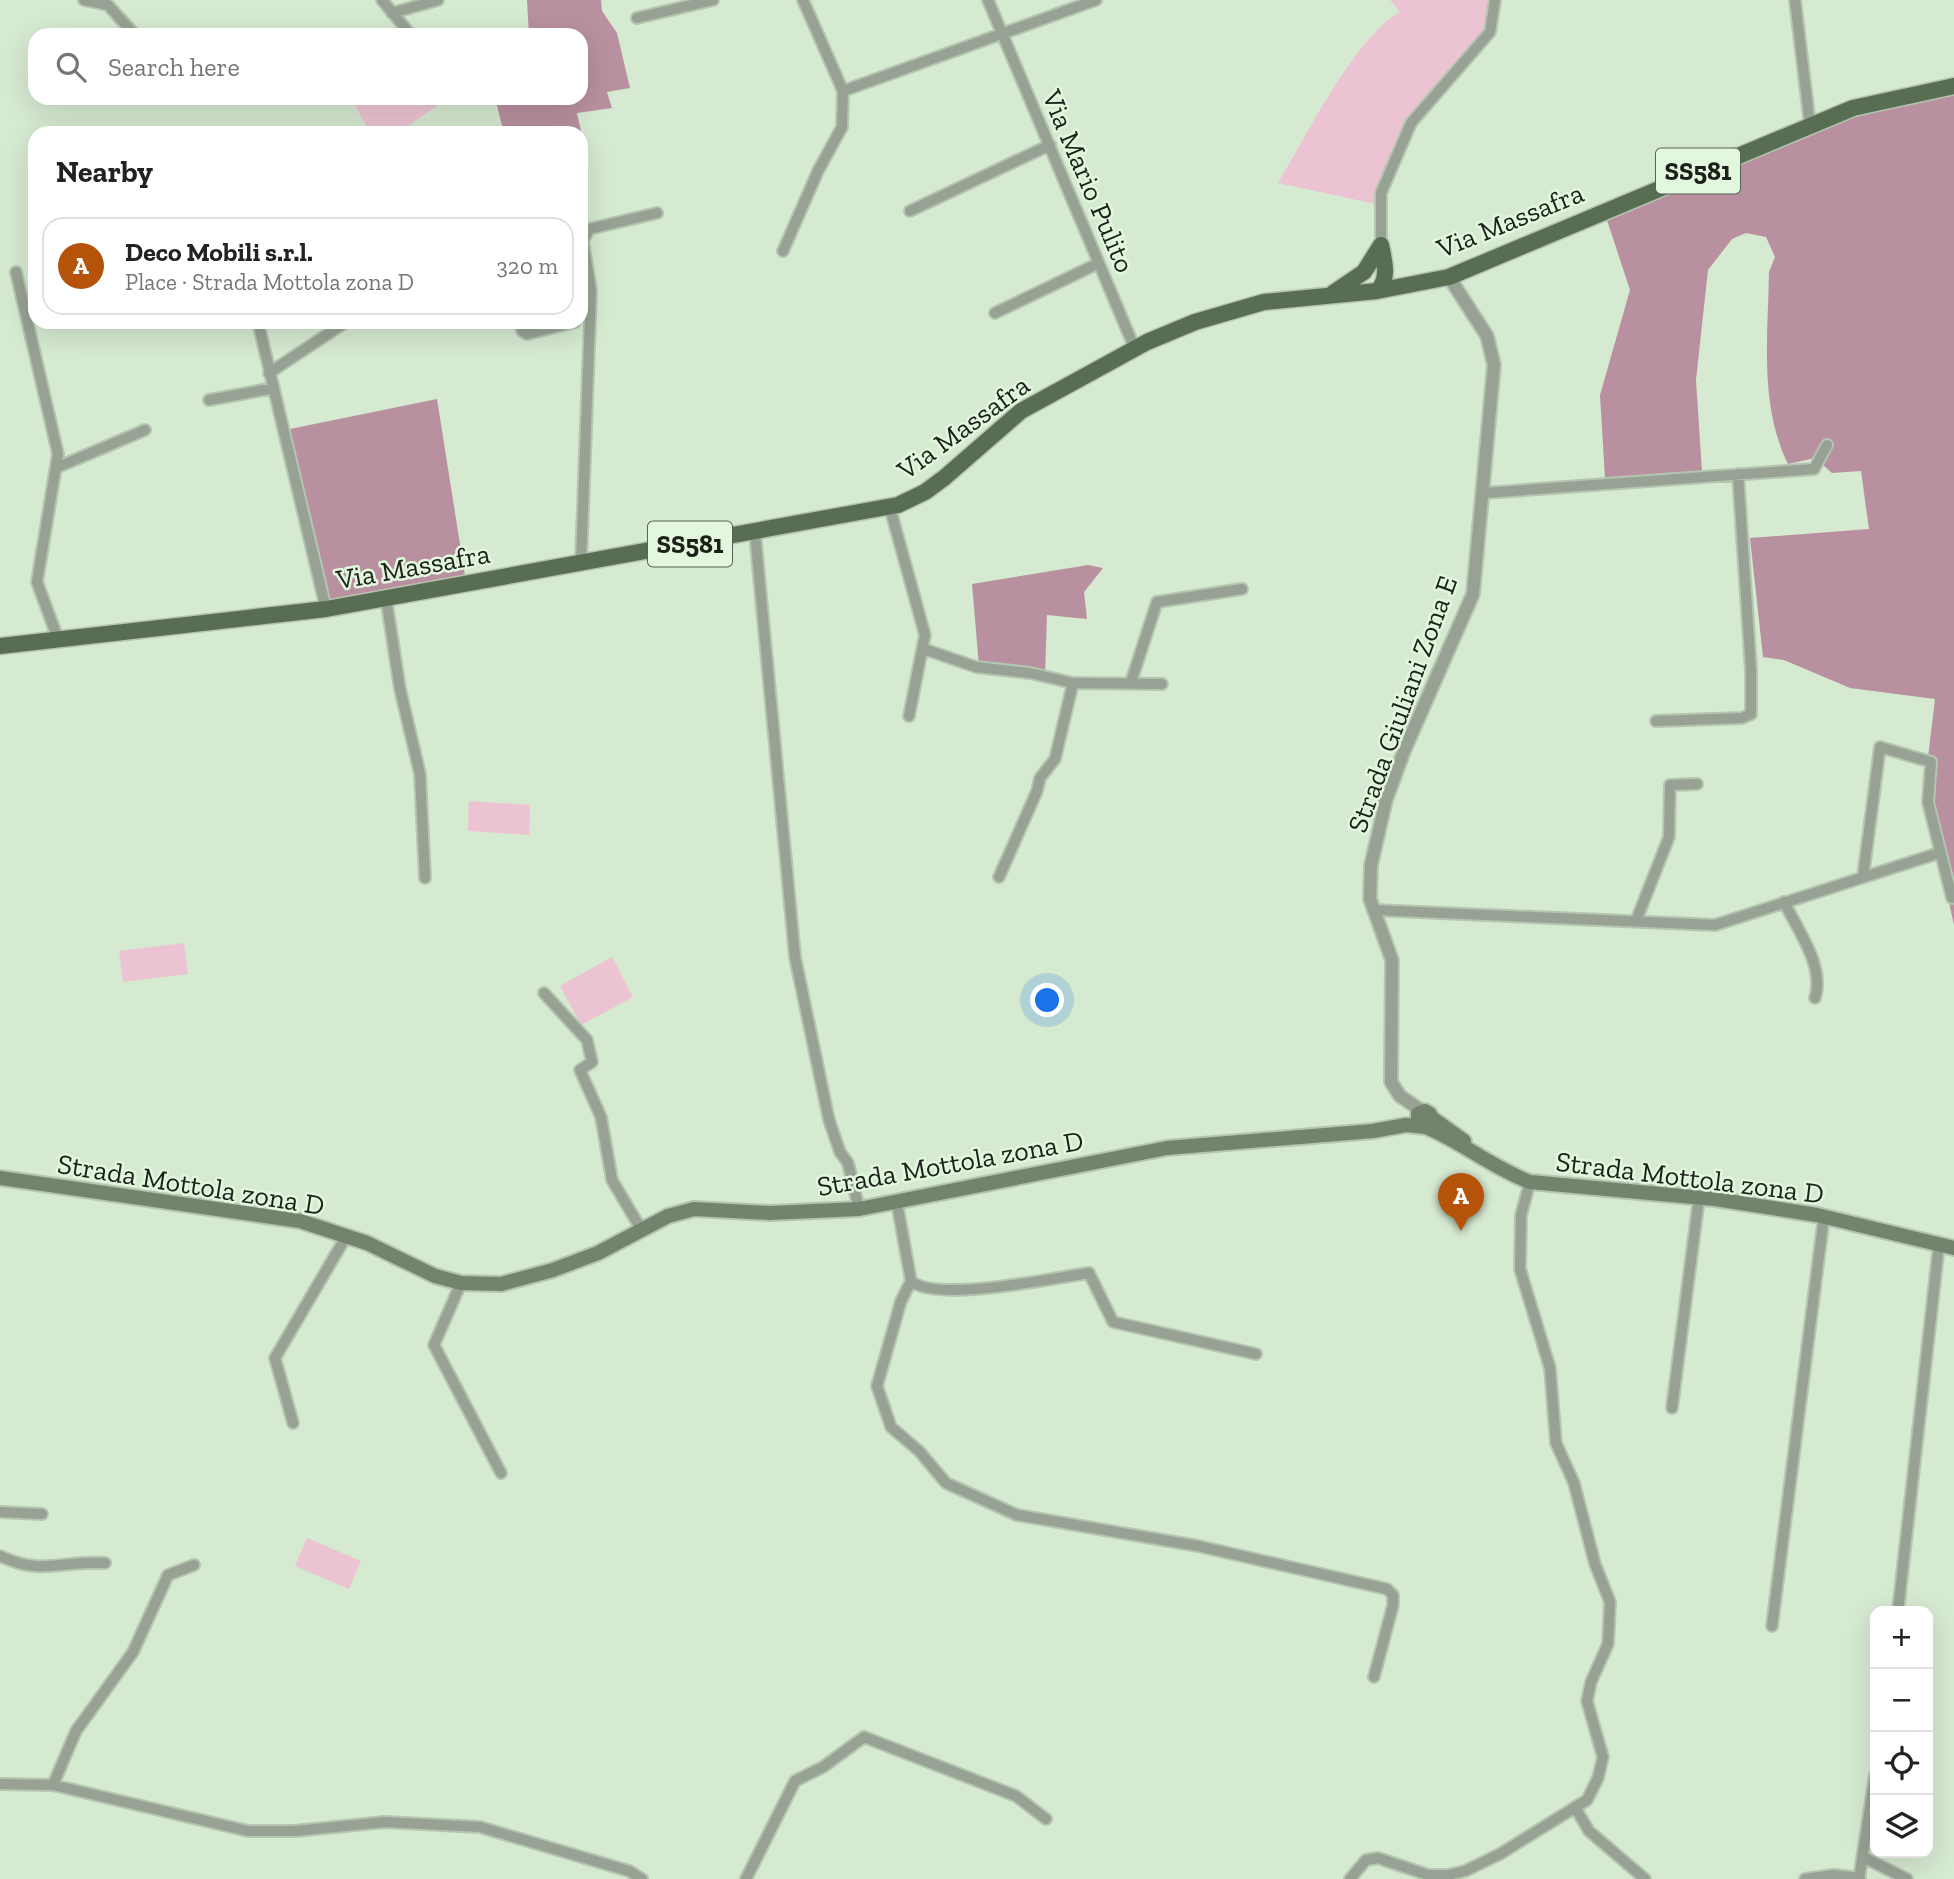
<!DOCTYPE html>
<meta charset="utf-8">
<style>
:root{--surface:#fff;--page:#f6f6f6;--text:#222;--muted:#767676;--line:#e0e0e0;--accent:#b45309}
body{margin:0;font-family:"Zilla Slab",serif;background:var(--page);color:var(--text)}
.controls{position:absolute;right:21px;bottom:21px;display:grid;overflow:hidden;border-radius:14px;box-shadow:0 7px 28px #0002}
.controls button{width:63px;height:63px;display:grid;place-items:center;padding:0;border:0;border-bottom:2px solid var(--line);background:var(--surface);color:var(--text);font:35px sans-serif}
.you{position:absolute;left:1048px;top:1001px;width:24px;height:24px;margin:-18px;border:5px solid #fff;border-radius:50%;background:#1a73e8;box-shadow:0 0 0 10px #1a73e833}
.badge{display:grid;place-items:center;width:46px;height:46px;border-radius:50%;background:var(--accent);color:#fff;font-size:23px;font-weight:700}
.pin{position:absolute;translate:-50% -58px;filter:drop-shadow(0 2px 4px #0008)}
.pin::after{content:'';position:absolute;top:37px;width:24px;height:21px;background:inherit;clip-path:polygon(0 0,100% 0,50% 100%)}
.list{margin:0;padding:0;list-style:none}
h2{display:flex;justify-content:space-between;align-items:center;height:91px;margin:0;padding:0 28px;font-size:30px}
h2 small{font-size:23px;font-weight:400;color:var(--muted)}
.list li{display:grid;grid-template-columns:46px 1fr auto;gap:21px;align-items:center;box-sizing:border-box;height:98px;margin:0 14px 14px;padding:0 14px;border:2px solid var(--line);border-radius:21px}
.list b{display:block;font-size:26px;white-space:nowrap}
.list p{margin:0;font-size:23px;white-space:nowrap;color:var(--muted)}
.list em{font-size:23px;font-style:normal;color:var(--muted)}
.icon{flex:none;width:38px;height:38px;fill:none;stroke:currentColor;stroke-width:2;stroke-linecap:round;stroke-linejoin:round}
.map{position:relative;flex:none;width:1954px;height:1879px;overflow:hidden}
.search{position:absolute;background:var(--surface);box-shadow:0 7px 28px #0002;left:28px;top:28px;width:560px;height:77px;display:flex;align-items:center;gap:18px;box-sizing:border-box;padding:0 24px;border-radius:21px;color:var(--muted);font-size:26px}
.panel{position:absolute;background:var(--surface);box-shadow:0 7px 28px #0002;left:28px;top:126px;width:560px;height:203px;border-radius:21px}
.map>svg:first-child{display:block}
</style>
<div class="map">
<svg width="1954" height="1879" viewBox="0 0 1954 1879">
<rect width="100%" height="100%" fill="#d6e9d1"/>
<!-- green -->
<path fill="#ecc3d2" d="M1390,0h100v21l-14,30 -73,86 -27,67 -98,-21c29,-47 76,-145 122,-171z
M351,98h97l-50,35h-28z
M469,801l61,4 -1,30 -61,-4z
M184,943l4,31 -65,8 -4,-31z
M612,957l21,40 -52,28 -21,-39z
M307,1538l54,23 -12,28 -54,-23z"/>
<!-- forest -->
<path fill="#b9909f" d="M527,0h74l1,11 15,22 13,55 -23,4 5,16 -35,5 5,22 -78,-2 -9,-35h86v-63h-52z
M1954,93v832l-30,-134 11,-92 -85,-11 -66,-28 -21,-3 -13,-119 119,-9 -8,-58 -29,2 -17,-15 -27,6c-29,-59 -20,-127 -19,-192l6,-15 -9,-20 -20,-4 -14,6 -24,31 -12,110 6,92 -97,6 -5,-83 30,-105 -24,-73 210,-89 83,-27z
M437,399l29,183 -138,22 -38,-175z
M1088,565l15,3 -19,24 3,27 -40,-4 -2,59 -66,-8 -7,-82z"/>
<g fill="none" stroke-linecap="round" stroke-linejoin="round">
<!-- minor casing -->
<g stroke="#b4c5b0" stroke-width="14">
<path id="minor" d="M84,0l24,5 27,30
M382,0l29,35
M988,0l147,349
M1795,0l15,125
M392,13l46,-13
M637,18l76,-18
M843,91l253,-91
M910,211l140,-66
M1381,245v-52l30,-70 79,-91 5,-32
M783,251l35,-80 24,-44 1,-36 -40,-91
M16,272l42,182 -21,128 21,57
M995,313l104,-50
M258,322l68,287
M520,322l2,9 5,3 48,-12
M269,373l77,-51
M209,400l65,-12
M58,467l87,-37
M1484,493l330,-24 13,-24
M890,508l35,127 -16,81
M755,533l40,424 34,163 11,32 8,11 11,46
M581,562l10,-271 -8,-50 6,-12 68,-16
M386,598l14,91 20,85 5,104
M924,649l52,18 54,6 43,10 89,1
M1131,682l26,-80 85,-13
M1656,721l86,-3 9,-4v-44l-13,-196
M999,877l38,-86 3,-13 15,-19 18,-76
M1863,877l17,-130 51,15 -3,40 24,96
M1784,902c14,28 41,65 31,96
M1373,910l342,15 224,-72
M1636,921l33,-84 1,-52 27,-1
M544,993l43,47 5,22 -12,8 21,47 11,63 29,49
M897,1203l14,78 -10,20 -24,85 14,41 28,24 27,32 71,32 181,31 189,43 6,6v10l-19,72
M911,1281c26,22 142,-3 178,-8l24,49 143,32
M461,1283l-27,62 67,128
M1672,1408l27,-210
M293,1423l-18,-65 72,-123
M0,1512l42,2
M0,1556c43,20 61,4 105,7
M1898,1611l41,-367
M1772,1626l52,-410
M0,1784l53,1 195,46h47l90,-9 95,5 149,44 13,8
M53,1785l23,-54 57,-79 35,-77 26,-10
M1575,1807l14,24 56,48
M1863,1857l44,22
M746,1879l49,-98 28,-14 41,-30 152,59 30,23
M1350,1879l16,-19 12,-2 50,17h20l17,-4 35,-17 87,-54 11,-22 5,-21 -16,-56 4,-19 17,-38 2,-42 -15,-38 -21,-81 -18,-40 -6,-75 -30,-99 1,-54 9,-33
M1805,1879l29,-4 26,3
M1859,1879l16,-104"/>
</g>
<!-- tertiary casing -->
<g stroke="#b4c5b0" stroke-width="16">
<path id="tertiary" d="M1422,1111l-22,-15 -9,-14 1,-122 -22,-61 1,-34 15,-65 18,-49 69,-157 21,-229 -7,-29 -38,-59"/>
</g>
<!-- secondary casing -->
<g stroke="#b4c5b0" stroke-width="18">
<path id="secondary" d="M1432,1118l32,23
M1426,1127c36,15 67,41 104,55l185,17 102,16 137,33
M0,1178l300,43 67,22 68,33 26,7 40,1 52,-14 45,-17 70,-37 26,-7 76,4 89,-4 308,-61 206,-17 33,-6 20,2 6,-6 -2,-7 -5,-3 -7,3v11"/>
</g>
<!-- primary casing -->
<g stroke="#b4c5b0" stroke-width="19">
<path id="primary" d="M1377,291c13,-11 7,-31 4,-46
M1333,293l31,-21 17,-27
M0,646l326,-37 572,-104 27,-13 19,-14 77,-67 126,-69 48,-20 69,-20 113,-11 72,-14 404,-169 101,-22"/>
</g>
<!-- minor -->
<use href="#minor" stroke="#97a294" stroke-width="10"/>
<!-- tertiary -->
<use href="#tertiary" stroke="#97a294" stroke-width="12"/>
<!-- secondary -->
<use href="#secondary" stroke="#73836e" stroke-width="14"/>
<!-- primary -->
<use href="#primary" stroke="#596d53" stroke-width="16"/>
</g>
<g text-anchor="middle" stroke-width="5" stroke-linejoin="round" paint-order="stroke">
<!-- shield labels -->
<g fill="#e3f6de" stroke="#576154" stroke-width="2">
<rect x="1656" y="148.5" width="84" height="45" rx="5"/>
<rect x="648" y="521.5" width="84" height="45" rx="5"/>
</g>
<g font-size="26" font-weight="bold" fill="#1b2119">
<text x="1698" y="180">SS581</text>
<text x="690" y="553">SS581</text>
</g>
<!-- street labels -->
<g font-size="28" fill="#1b2119" stroke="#e3f6de">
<text transform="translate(1089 181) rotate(67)" y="10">Via Mario Pulito</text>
<text transform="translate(1510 220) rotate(-22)" y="10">Via Massafra</text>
<text transform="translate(963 427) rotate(-36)" y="10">Via Massafra</text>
<text transform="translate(413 566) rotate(-10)" y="10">Via Massafra</text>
<text transform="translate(1402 704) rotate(-70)" y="10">Strada Giuliani Zona E</text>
<text transform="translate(950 1163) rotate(-10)" y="10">Strada Mottola zona D</text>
<text transform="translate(1690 1177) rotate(7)" y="10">Strada Mottola zona D</text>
<text transform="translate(191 1184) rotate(9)" y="10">Strada Mottola zona D</text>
</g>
</g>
</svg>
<div class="controls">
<button>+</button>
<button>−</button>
<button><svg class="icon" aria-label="locate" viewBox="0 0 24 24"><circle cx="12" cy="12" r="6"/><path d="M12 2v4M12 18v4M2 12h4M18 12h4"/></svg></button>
<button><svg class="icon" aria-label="layers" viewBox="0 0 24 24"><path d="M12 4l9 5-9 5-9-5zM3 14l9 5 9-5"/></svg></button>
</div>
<div class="you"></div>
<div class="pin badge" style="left:1461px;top:1231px">A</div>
<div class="search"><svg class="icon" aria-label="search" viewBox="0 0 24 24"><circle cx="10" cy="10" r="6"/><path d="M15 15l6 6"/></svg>Search here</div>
<section class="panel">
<h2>Nearby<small></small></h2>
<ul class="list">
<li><span class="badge">A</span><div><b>Deco Mobili s.r.l.</b><p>Place · Strada Mottola zona D</p></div><em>320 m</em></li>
</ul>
</section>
</div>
